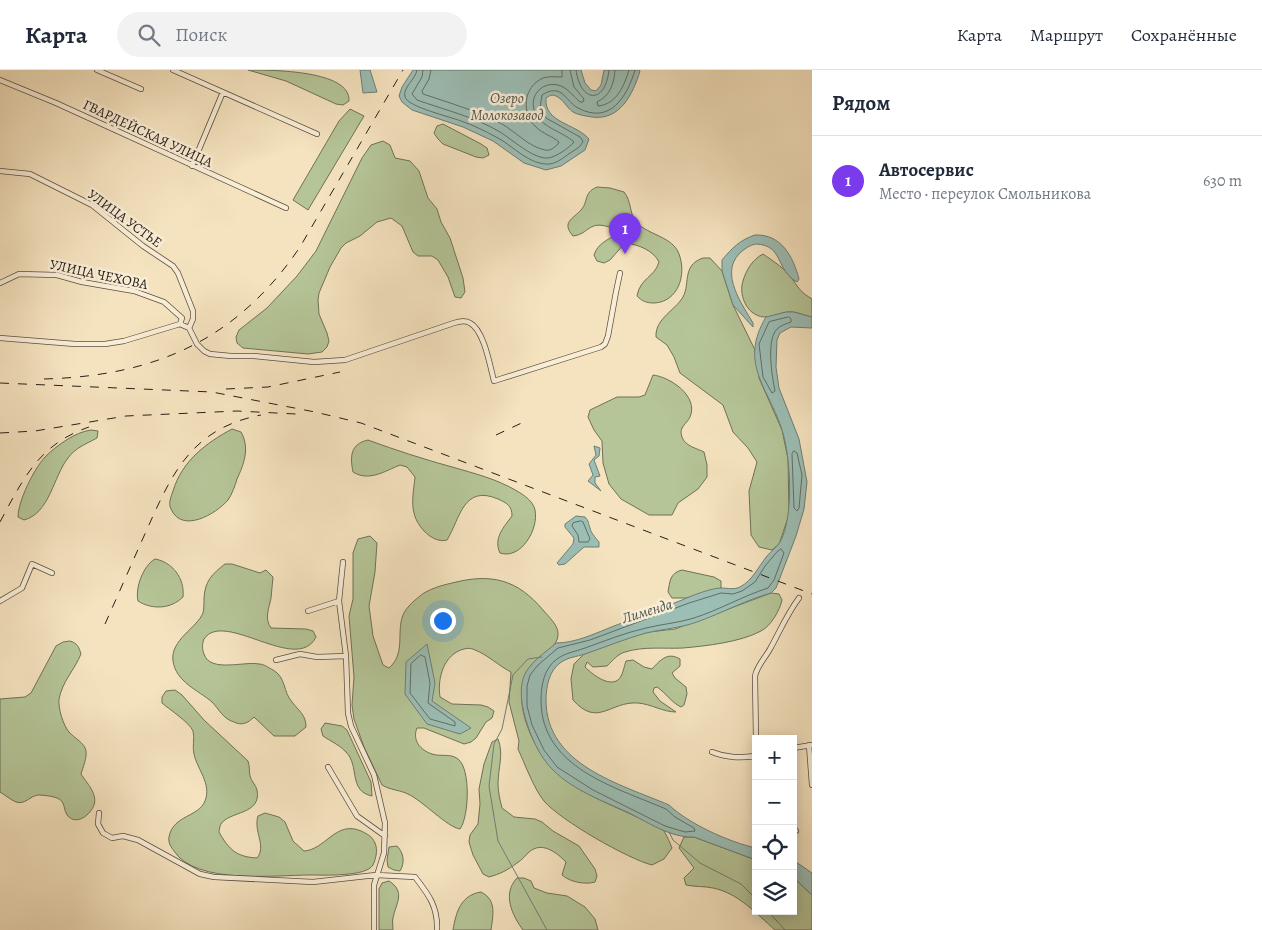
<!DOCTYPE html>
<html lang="ru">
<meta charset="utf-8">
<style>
:root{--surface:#fff;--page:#f2f2f3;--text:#1f2937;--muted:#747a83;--line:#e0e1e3;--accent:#7c3aed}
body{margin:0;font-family:Alegreya,serif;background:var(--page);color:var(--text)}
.controls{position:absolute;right:15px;bottom:15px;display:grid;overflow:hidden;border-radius:0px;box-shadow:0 2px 12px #0003}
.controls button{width:45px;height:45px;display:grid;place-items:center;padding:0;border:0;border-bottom:1px solid var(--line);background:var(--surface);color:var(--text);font:25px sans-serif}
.you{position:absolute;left:442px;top:550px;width:18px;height:18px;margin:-12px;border:4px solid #fff;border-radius:50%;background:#1a73e8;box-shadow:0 0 0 8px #1a73e833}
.badge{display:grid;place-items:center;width:32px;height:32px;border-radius:50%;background:var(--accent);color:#fff;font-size:16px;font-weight:700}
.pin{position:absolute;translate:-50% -41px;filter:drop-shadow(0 1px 2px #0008)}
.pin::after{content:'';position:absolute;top:26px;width:18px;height:15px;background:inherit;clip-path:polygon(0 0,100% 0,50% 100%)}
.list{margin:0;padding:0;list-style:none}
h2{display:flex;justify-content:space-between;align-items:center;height:65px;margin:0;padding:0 20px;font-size:21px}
h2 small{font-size:16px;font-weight:400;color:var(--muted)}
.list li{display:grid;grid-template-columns:32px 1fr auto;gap:15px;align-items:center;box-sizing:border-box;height:90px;padding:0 20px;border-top:1px solid var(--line)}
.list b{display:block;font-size:19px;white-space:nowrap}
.list p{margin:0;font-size:16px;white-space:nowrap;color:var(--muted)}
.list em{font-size:16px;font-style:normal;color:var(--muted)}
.icon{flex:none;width:28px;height:28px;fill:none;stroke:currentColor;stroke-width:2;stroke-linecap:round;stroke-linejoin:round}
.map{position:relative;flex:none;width:812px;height:860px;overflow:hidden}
header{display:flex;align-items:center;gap:30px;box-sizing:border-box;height:70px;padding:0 25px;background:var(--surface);border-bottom:1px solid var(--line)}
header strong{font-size:24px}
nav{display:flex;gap:28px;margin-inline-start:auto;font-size:18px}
.search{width:350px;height:45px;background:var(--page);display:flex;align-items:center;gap:12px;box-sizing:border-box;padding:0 18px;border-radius:28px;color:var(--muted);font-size:19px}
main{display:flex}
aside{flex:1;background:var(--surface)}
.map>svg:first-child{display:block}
</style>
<header>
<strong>Карта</strong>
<div class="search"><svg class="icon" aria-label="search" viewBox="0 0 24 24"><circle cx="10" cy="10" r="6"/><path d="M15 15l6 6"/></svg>Поиск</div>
<nav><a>Карта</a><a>Маршрут</a><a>Сохранённые</a></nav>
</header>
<main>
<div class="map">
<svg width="812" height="860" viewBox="0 0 812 860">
<rect width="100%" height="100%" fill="#f5e3bf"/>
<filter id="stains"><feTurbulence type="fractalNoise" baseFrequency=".004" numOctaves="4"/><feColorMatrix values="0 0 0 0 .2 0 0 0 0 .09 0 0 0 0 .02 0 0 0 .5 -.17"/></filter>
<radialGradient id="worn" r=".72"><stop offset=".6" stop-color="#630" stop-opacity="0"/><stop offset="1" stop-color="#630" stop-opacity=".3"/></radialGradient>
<!-- green -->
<path fill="#b5c597" stroke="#6f7158" d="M248,0c23,0 103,0 101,31l-6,4 -7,-1 -50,-23z
M350,39l14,7 -56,94 -15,-10 46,-79z
M443,54l38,20 6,4 2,7 -6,3 -7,-1 -33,-13 -5,-5 -4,-6 3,-7z
M383,71l7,4 5,13 15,3 9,10 9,27 9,11 4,13 9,16 13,40 2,14 -4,6 -6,-1 -7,-20 -10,-17 -6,-4h-14l-5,-4 -11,-26 -11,-8 -14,4 -17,14 -14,7 -5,5 -11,19 -11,26 -1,7 1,14 8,19 2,8 -2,6 -5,5 -14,2 -65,-6 -6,-5 -1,-6 3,-7 28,-22 30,-32 19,-25 46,-93 9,-13z
M597,117l13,1 14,4c8,9 5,23 13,31 12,12 36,14 42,31 8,21 -1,48 -25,49 -8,0 -12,-2 -17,-7 3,-18 18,-19 22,-34 -5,-11 -21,-18 -34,-19l-15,17 -6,3 -7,-2 -3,-6c4,-12 13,-14 22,-21l-4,-6c-24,-9 -22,6 -39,8 -12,-14 0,-17 8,-26 8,-9 2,-17 16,-23z
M763,184c10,7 23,15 30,26 6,9 9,13 19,19v18c-6,-1 -13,-4 -19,-5 -9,-1 -17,4 -26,5 -19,1 -29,-21 -24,-36 3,-11 10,-22 20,-27z
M703,188h7l12,13 11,34 22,45 4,28 23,52 6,29 1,56 -10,29 -7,6 -13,-3 -8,-12 -2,-44 8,-29 -9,-14 -15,-16 -10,-27 -43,-32 -6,-16 -7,-12 -11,-8c-1,-17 16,-25 25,-37 11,-14 -1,-34 22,-42z
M653,305c17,2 46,21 37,42 -3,7 -12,10 -8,20 3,9 14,11 22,15l3,13v12l-9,12 -20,14 -6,12h-23l-28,-16 -12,-15 -6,-21 -1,-22 -8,-11 -6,-13 2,-7 27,-13h22l6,-2z
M232,359l9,3c9,16 3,32 -4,47 -2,7 -5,15 -9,21 -12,14 -46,34 -57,9 -3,-6 0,-12 2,-18 9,-30 33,-48 59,-62z
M91,360l7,1 -1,7c-11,6 -22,10 -29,20 -15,19 -18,55 -44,62l-6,-3c0,-16 16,-48 27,-60 11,-11 30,-25 46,-27z
M368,370c27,10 55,19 84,27 21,6 45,12 65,24 7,4 16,10 18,19 4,19 -14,50 -35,43 -7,-15 4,-26 12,-37 0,-10 -5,-13 -14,-17 -35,-15 -38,20 -51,41 -14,4 -30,-13 -33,-27 -3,-11 0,-25 1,-36l-8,-10 -7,-2c-15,6 -31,17 -47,7 -3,-15 -3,-28 15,-32z
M370,466l7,7 -2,29 -6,34 4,30 10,29 6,3c17,-15 7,-35 14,-53 3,-8 14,-17 21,-22 8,-5 19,-8 28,-10 39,-10 65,-4 91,27 6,7 16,16 15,25 0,11 -15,19 -22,25 -26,25 -12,67 5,94 22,33 62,47 96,63 8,4 21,8 27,14 3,5 6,12 8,17l-8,11 -12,6c-24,-6 -92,-45 -108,-64 -10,-12 -19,-37 -26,-52l1,-8 -10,-39 2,-30c-12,-6 -23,-17 -36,-22 -4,-2 -7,-2 -11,-1 -20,5 -27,29 -24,48l12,7 29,1 7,2 6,4 -2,7 -6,4 -10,16 -5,4 -7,2 -40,-16h-7c-5,12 3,22 15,26 9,3 18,-1 26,5 13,10 11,58 2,70 -13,-2 -37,-28 -52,-35 -8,-4 -18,-4 -26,-9l-18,-38 -10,-28 -2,-14 2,-28 -5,-61 4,-17v-46l5,-14z
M155,489c17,3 30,19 28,38 -12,12 -31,13 -45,4 -3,-13 5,-35 17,-42z
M225,494h7l28,9 6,-3 7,7c-1,7 -1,14 -2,21 -2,11 -7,20 0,30l35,1 7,2 3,6c-19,38 -92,-28 -112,2 -2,5 -2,10 0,15 6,19 40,7 55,10 5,0 10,4 14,6 13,7 10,22 19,32 7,9 14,13 14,25l-11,9h-21l-20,-19c-6,6 -12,9 -20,5 -11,-3 -15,-13 -22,-20 -14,-12 -36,-20 -39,-41 -3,-21 24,-33 30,-48 1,-4 1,-10 1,-15 1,-17 8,-24 21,-34z
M682,500l32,7 7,4v7l-34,10h-15l-4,-6c2,-11 2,-19 14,-22z
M771,523l8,1 3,6c-2,10 -11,26 -21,31 -20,11 -55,15 -78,17 -19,1 -39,-2 -58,4 -7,2 -12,8 -18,14l-14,1 -6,-5 -2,5c7,7 23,20 33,13 5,-4 6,-14 8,-19l7,-1 11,7 8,2c9,-10 16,-17 28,-10v7l-8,7 3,5 11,9 1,7 -3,11 -3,2c-9,-4 -15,-14 -24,-20l-3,1 -1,4 7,9 16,11c-13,0 -25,-8 -38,-9 -28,-2 -40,25 -65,-3l-2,-21 3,-15 10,-10 35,-14 30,-8 26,-3z
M70,571c7,2 9,6 11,13 -6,15 -19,28 -22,45 -1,9 4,26 10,33 5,6 16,11 17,19 1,7 -3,16 -5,23 5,8 17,20 13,31 -3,9 -17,21 -26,11 -5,-5 -2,-15 -11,-18 -5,-2 -15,-3 -19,-3 -8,1 -13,10 -22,7 -5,-2 -11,-7 -16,-10v-93l25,-2 6,-4 25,-47 7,-4z
M175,620l7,5 22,25 44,41c2,6 1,11 2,15 1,5 6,9 7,14 5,25 -28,21 -36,34 -1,1 -2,7 -2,8 10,18 18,25 38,26 10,-12 -4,-27 1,-42l7,-3 14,4 6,5 8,19 11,10c21,-1 32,-31 57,-20 6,3 11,5 14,12 3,7 1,15 -2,22 -7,12 -49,10 -62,10 -36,0 -115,10 -137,-24 -3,-4 -6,-8 -5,-14 4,-22 30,-20 36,-36 7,-17 -8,-32 -11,-47 -2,-7 1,-16 -1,-23 -3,-8 -24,-22 -31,-28v-6l4,-6z
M325,653l17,3 5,4 24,52 1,14c-24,-5 -12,-30 -26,-44 -6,-7 -16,-11 -23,-16l-2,-7z
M498,669c6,15 0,29 0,45 0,8 2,16 4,24l12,9 21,2 7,3 11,9 26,15 16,23 2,7 -2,6c-10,3 -25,0 -33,-7l4,-13c-10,-10 -24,-21 -37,-10 -4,4 -7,8 -12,11 -9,7 -17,11 -28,14l-6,-3 -10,-19 -4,-13 1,-7 8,-11 2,-20 -1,-15 5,-25 8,-22z
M684,767h10l62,23v51h37v-34l19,18v35h-37c-18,-16 -37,-37 -62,-42 -9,-2 -18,-1 -27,-3l-2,-7 10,-10 -15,-20z
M397,776c7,7 8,17 3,25l-6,-1 -6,-3 -1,-7 2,-13z
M517,808h7l7,3 3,7 13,5 20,3 18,11 10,12 3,11h-75c-11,-15 -21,-36 -6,-52z
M389,811c17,11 7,22 4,37 -1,4 0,8 0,12h-14v-41l3,-6z
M481,822c16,8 12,23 10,38h-38c3,-18 8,-35 28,-38z"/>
<!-- water -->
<path fill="#9cbeb5" stroke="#6e7e76" d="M360,0h10l7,22 -14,1z
M413,0h168l4,13 6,7 5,1 5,-6 3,-15h35l1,1c-7,23 -20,50 -48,46 -6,-1 -14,-2 -19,-5 -6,-4 -10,-13 -17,-16 -4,-2 -7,0 -10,2 -2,25 29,25 43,41l-4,11 -24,16 -15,4 -22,-7 -31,-22 -30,-14 -51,-17 -10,-8 -3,-6 3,-9z
M755,165c26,-1 38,21 44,44l-2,3c-22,-12 -13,-37 -41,-38 -6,1 -12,5 -17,10 -19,20 3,50 14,69v4l-20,-22 -11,-34v-11c10,-12 18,-20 33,-25z
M786,242h8l18,5v11l-21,-1 -11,6 -3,7 -1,27 3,21 20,51 8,43 -3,27 -8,27 -20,52 -5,5c-25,7 -49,20 -74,29 -17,6 -34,7 -51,11 -21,6 -41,14 -61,21 -9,3 -17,3 -25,9 -11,8 -14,24 -14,37 0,65 74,84 123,105 20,19 60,37 87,43v12l-62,-23c-24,1 -46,-15 -67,-25 -24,-11 -54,-22 -73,-41 -15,-14 -25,-38 -30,-58 -3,-13 -5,-29 2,-41 7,-12 20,-20 30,-29 20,0 40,-10 58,-17 23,-9 45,-17 68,-26 9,-4 29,-12 39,-12 8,0 12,2 19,-1 13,-7 18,-20 27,-31 4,-5 10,-9 13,-14 14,-24 11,-85 2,-112 -13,-42 -44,-66 -16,-113z
M594,376l6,2 -1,8 -5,4 6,16 -5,1v6l6,8 -13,-10 5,-6 -4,-11 7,-9z
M576,446l9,1c4,4 3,6 5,11 1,5 5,9 9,14v5h-15l-19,17 -6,1 -2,-2 16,-19 1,-6 -9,-11v-3z
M427,574l8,39 -3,18 39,27 -11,6 -33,-10 -22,-30 1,-32z
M793,790l19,13v22l-19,-18z"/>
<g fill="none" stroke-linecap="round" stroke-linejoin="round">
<!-- shore -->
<path stroke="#626e66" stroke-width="1" d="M417,0c-1,9 -15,18 -12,27 3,10 46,20 56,24 12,4 24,10 35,16 16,8 31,26 50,27 9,1 17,-6 24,-11 6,-4 10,-5 13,-12l-3,-4 -34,-19 -6,-10 2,-13c5,-3 9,-5 15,-4 8,2 13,13 21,17 32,17 49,-11 57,-38
M423,0l-1,7 -10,17 5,6c28,10 58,17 83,32 13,8 33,27 48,26 8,-1 21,-10 26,-16 -12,-11 -30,-13 -38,-28 -9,-16 5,-33 22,-29 9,2 16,12 22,17h3l1,-3 -10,-12 -4,-17
M431,0l-2,9 -7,12 1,3c27,9 54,17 79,30 14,8 27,23 43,26 5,1 9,-2 13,-6l1,-2c-7,-6 -16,-8 -23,-15 -15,-14 -13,-40 7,-49 6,-2 12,-1 19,-1v-7
M576,0c4,32 29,36 33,0
M615,0c-1,14 -5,26 -18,32l1,4c19,-2 26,-20 31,-36
M789,247l2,2v3c-5,2 -10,3 -14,7 -11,11 -5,47 -2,62l-3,2 -9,-16 -4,-33 10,-22z
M794,381l3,2 5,22 -3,33 -2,3 -3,-3 -2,-54z
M581,451l2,1 7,17 -2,3h-9l-1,-7 -6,-9 1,-3z
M781,479l3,4 -10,27 -6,8c-25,8 -49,22 -74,30 -16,5 -32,6 -48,10 -22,5 -41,13 -61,20 -11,4 -20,5 -28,11 -13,9 -16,27 -16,41 0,68 74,87 125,109l9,8 19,11 1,3 -10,1 -20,-6 -72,-36 -36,-23 -13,-17 -12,-25 -5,-19v-20l3,-11 8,-10 20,-17 32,-8 99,-37 32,-10 12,1 9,-3 13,-9 10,-16 11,-13z
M421,585l4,2 5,26 -2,20 27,19v4l-25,-7 -20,-26 1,-29z"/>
<!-- stream -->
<path stroke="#6e7e76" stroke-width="1" d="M542,587l-14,2 -15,16 -11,54 -8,15 -5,42 9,55 49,89
M669,762l4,8 27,23 41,21 15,15
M768,841l17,19"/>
<!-- street casing -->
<g stroke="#5c4e42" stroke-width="6">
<path id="street" d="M97,0l44,19
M173,0l144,64
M0,10l56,23 230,105
M192,96l31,-74
M0,101l30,3 62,31 51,41 30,20 5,7 15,38v8l-4,9
M0,213l19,-9 38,1 25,7 52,9 30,11 18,16 -2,6
M0,268l75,6h30l19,-3 56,-17 9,4 8,16 7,7 6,3 21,2h23l60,6 31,-2 109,-37c6,-2 11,-3 16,0 14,7 20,43 24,58l107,-34 4,-3 3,-8 8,-44 4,-19
M343,492l-4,39 7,55 2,57 3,13 23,49 11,48 -1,30 -10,32v45
M0,531l22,-13 10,-24 20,9
M308,541l31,-10
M276,590l24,-6 17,3 29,-1
M756,669l-1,-63c2,-10 10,-18 15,-27 10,-18 17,-35 29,-51
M756,674v15
M809,675l3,40
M793,678l19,-3
M712,682c15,6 28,6 44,4
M328,697l29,49 28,20
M99,743l-1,11 5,9 9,5 11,-2 15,4 62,34 14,3 99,5 63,-7 39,2c14,18 23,30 22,53
M793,757l3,4"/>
</g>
<!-- street -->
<use href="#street" stroke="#f8edd5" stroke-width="4.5"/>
<!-- rail -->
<path stroke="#291d18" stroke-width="1" stroke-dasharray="9 9" stroke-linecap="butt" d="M44,309c111,-3 193,-39 256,-132l103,-177
M0,313l212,9 103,20 46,11 451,171
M226,319l42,-2 72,-15
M0,363l35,-2 91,-15 111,-5 59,3
M496,365l32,-15
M0,452c23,-43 39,-78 89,-95
M105,554c13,-29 26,-59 39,-88 27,-60 45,-107 117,-121"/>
</g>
<g text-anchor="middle" stroke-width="5" stroke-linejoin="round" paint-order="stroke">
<!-- street labels -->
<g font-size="14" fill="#291d18" stroke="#f8edd5">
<text transform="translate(148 63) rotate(25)" y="5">ГВАРДЕЙСКАЯ УЛИЦА</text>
<text transform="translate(125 148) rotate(36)" y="5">УЛИЦА УСТЬЕ</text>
<text transform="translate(99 204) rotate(12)" y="5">УЛИЦА ЧЕХОВА</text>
</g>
<!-- water labels -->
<g font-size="15" font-style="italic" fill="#51554f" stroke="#f8edd5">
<text x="507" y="33">Озеро<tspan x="507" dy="17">Молокозавод</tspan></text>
<text transform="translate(647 541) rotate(-17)" y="5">Лименда</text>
</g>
</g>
<rect width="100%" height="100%" filter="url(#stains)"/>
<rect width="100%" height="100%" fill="url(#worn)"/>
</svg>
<div class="controls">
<button>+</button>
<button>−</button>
<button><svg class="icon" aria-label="locate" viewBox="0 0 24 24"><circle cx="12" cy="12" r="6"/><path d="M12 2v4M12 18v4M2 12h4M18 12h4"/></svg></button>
<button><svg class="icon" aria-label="layers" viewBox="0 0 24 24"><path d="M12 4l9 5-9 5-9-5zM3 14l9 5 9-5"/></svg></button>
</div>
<div class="you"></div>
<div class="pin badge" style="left:625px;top:184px">1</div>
</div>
<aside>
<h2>Рядом<small></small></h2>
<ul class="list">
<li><span class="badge">1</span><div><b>Автосервис</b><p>Место · переулок Смольникова</p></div><em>630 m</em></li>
</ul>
</aside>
</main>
